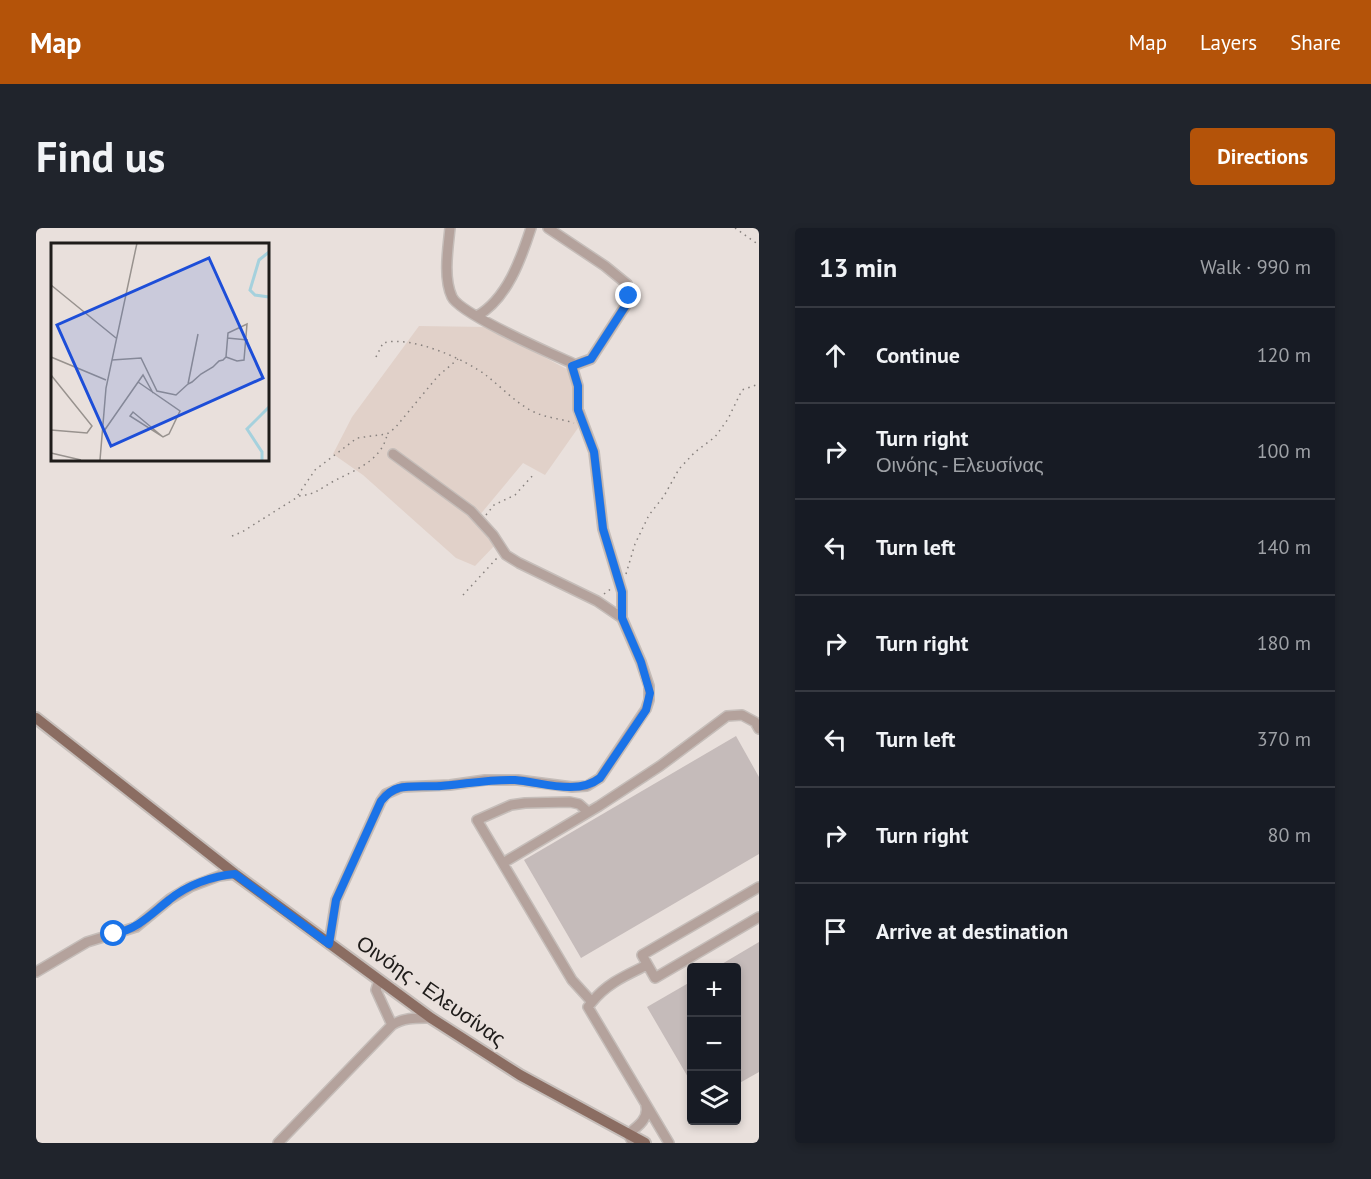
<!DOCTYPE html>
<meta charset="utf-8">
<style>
:root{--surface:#171b24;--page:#20242c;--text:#f1f3f6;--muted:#9ea1a6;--line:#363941;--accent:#b45309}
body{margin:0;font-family:"PT Sans",sans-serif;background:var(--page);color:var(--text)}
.controls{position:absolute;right:18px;bottom:18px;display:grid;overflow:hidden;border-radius:6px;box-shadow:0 3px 9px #0003}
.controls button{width:54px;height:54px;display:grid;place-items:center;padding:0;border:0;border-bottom:2px solid var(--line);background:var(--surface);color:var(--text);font:30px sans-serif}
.stop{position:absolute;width:18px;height:18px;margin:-14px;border:4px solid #1a73e8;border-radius:50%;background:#fff}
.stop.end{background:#1a73e8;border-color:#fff;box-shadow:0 2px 6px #0008}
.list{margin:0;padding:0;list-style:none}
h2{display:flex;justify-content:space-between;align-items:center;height:78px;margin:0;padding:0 24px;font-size:26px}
h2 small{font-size:20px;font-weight:400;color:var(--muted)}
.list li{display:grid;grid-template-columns:39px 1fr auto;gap:18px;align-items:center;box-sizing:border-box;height:96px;padding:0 24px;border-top:2px solid var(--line)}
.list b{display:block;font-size:22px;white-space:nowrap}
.list p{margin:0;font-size:20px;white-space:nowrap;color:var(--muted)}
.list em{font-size:20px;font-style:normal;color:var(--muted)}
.icon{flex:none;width:33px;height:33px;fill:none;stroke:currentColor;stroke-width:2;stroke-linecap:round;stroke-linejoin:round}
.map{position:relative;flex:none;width:723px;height:915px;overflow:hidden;border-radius:6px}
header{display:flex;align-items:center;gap:36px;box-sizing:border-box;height:84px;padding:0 30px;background:var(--accent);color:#fff}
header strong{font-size:28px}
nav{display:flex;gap:33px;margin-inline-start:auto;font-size:21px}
.intro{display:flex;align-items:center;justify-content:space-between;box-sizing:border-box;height:144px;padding:0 36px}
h1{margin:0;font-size:42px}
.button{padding:15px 27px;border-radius:6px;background:var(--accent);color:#fff;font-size:21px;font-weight:700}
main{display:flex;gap:36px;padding:0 36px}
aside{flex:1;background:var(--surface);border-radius:6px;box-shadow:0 3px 9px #0003}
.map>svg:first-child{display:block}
</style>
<header>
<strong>Map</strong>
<nav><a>Map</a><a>Layers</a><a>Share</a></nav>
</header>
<div class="intro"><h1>Find us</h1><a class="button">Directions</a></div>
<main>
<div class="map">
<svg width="723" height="915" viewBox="0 0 723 915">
<rect width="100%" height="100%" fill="#e9e0dc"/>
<!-- built -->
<path fill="#e1d1c9" d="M383,98l68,1 89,47 -2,25 4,29 -33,47 -22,-12 -49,59 22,22 -21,22 -19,-8 -93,-83 -30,-21 19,-37z"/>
<!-- building -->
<path fill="#c5bbba" d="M700,508l23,41v77l-178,104 -57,-98z
M723,714v130l-23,13v-117h-21z
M656,753v103l-45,-77z"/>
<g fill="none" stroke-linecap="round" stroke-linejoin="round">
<!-- minor casing -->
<g stroke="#c5bdb9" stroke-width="12">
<path id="minor" d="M512,0l57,38 22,18 2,7 -3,14 -35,54 -19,7
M441,88c30,-17 44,-57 54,-88
M357,226l78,57 22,24 13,20 13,8 78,38 25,17
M552,584l-9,-8 -9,-2 -45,1 -14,2 -34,15 95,160 20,22 -4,5 81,136
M467,635l96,-57 61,-40 67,-50 15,-1 13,7 4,7
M723,659l-117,68 13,23 104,-61
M293,716l7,-44 45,-99 5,-7 16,-7 48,-2 35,-5h33l54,7 15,-1 13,-8 46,-69 3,-9v-14l-8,-24 -19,-44v-26l-19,-63 -9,-77 -16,-43v-23l-6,-20 2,-2c-22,-10 -114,-50 -122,-67 -9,-19 -4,-49 -2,-69
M0,744l51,-30 49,-15 34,-28 20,-12 29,-11 16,-2
M343,752l-3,10 16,35
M556,774c15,-19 35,-27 55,-37
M242,915l114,-118c12,-8 26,-7 39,-7
M597,915l-5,-9c9,-7 21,-15 18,-28"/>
</g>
<!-- major casing -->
<g stroke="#c5bdb9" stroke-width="14">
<path id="major" d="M0,490l199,156 196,144 89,57 125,68"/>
</g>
<!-- path -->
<path stroke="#87817e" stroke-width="1.5" stroke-dasharray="1.5 4.5" stroke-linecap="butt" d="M699,0l24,17
M340,129l7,-14c28,-8 82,16 104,33 14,11 27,25 43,34 14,8 29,8 44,13
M263,268c18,-2 20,-7 35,-15 21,-11 47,-20 53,-46
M450,287l8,-10 21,-10 19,-21
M196,308l10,-4 54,-34 19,-28 42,-32 30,-4 8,-6 43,-52 20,-17
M590,346l9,-30 14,-29 15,-19 15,-27 16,-17 20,-15 13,-18 14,-29 17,-6
M568,366l8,-6
M427,367l34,-37"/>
<!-- minor -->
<use href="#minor" stroke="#b4a29c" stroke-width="9"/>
<!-- major -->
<use href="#major" stroke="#8b6d62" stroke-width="10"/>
</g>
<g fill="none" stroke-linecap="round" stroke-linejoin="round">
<!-- route -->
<path stroke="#1a73e8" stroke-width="8" d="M78,706c25,-6 36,-19 55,-34 18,-15 43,-24 66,-26l94,70 7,-44 45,-99c5,-6 10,-11 18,-13 10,-3 31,-1 42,-2 25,-2 49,-7 74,-6 26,2 62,16 85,-2l46,-68 4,-17 -9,-31 -19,-44v-26l-19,-63 -9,-77 -16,-42v-24l-6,-20 19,-7 35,-54 3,-9"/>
</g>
<g text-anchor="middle" stroke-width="5" stroke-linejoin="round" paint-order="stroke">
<!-- street labels -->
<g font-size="21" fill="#1f1c1a" stroke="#e9e0dc">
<text transform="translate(395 763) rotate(35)" y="7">Οινόης - Ελευσίνας</text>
</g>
</g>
<!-- overview -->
<g transform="translate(15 15)">
<rect width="218" height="218" fill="#e9e0dc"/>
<path fill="none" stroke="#a5d1dd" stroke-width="3" d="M218,9l-10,8 -9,30 5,5 14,2M211,217v-8l-15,-23 22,-22"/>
<path fill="none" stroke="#98928e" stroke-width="1.5" d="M0,42l65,53M176,95l21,2M0,114l55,23M61,117l29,-2 16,33 19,4 12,-11 4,-2 9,-8 12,-7 6,-6 4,-1 3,-3 2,-24 19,-9 -3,36 -7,1 -11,-4M0,132l41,51 -5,7 -36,-3M87,139l42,29 -11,23 -6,3 -33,-21 3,-4 30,25M137,141l10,-50M53,188l39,-56 10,18M0,210l30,7M49,217l6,-72 31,-145"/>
<path fill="#1d4ed8" fill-opacity="0.15" stroke="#1d4ed8" stroke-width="3" d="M158,15l54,120 -152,68 -54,-121z"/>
<rect width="218" height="218" fill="none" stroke="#1f1c1a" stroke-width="3"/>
</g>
</svg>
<div class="controls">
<button>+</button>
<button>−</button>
<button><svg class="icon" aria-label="layers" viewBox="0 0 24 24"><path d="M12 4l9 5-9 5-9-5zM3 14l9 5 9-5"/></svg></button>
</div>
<div class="stop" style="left:78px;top:706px"></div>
<div class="stop end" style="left:593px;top:68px"></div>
</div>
<aside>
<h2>13 min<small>Walk · 990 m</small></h2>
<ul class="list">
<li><svg class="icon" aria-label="ahead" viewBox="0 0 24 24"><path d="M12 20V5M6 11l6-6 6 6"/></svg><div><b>Continue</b></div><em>120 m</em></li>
<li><svg class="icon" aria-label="right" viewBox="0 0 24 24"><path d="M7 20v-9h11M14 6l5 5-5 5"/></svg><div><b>Turn right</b><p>Οινόης - Ελευσίνας</p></div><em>100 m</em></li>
<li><svg class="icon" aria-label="left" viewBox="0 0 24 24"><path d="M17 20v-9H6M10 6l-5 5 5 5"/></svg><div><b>Turn left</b></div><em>140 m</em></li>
<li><svg class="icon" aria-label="right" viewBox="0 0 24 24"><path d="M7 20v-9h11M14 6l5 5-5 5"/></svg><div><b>Turn right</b></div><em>180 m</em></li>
<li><svg class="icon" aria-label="left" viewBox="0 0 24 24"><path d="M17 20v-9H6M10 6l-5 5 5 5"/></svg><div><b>Turn left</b></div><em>370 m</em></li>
<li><svg class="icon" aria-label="right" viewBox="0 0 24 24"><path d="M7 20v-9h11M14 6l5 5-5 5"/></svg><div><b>Turn right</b></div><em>80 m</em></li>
<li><svg class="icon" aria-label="arrive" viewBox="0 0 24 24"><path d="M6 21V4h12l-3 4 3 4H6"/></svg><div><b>Arrive at destination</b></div></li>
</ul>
</aside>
</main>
